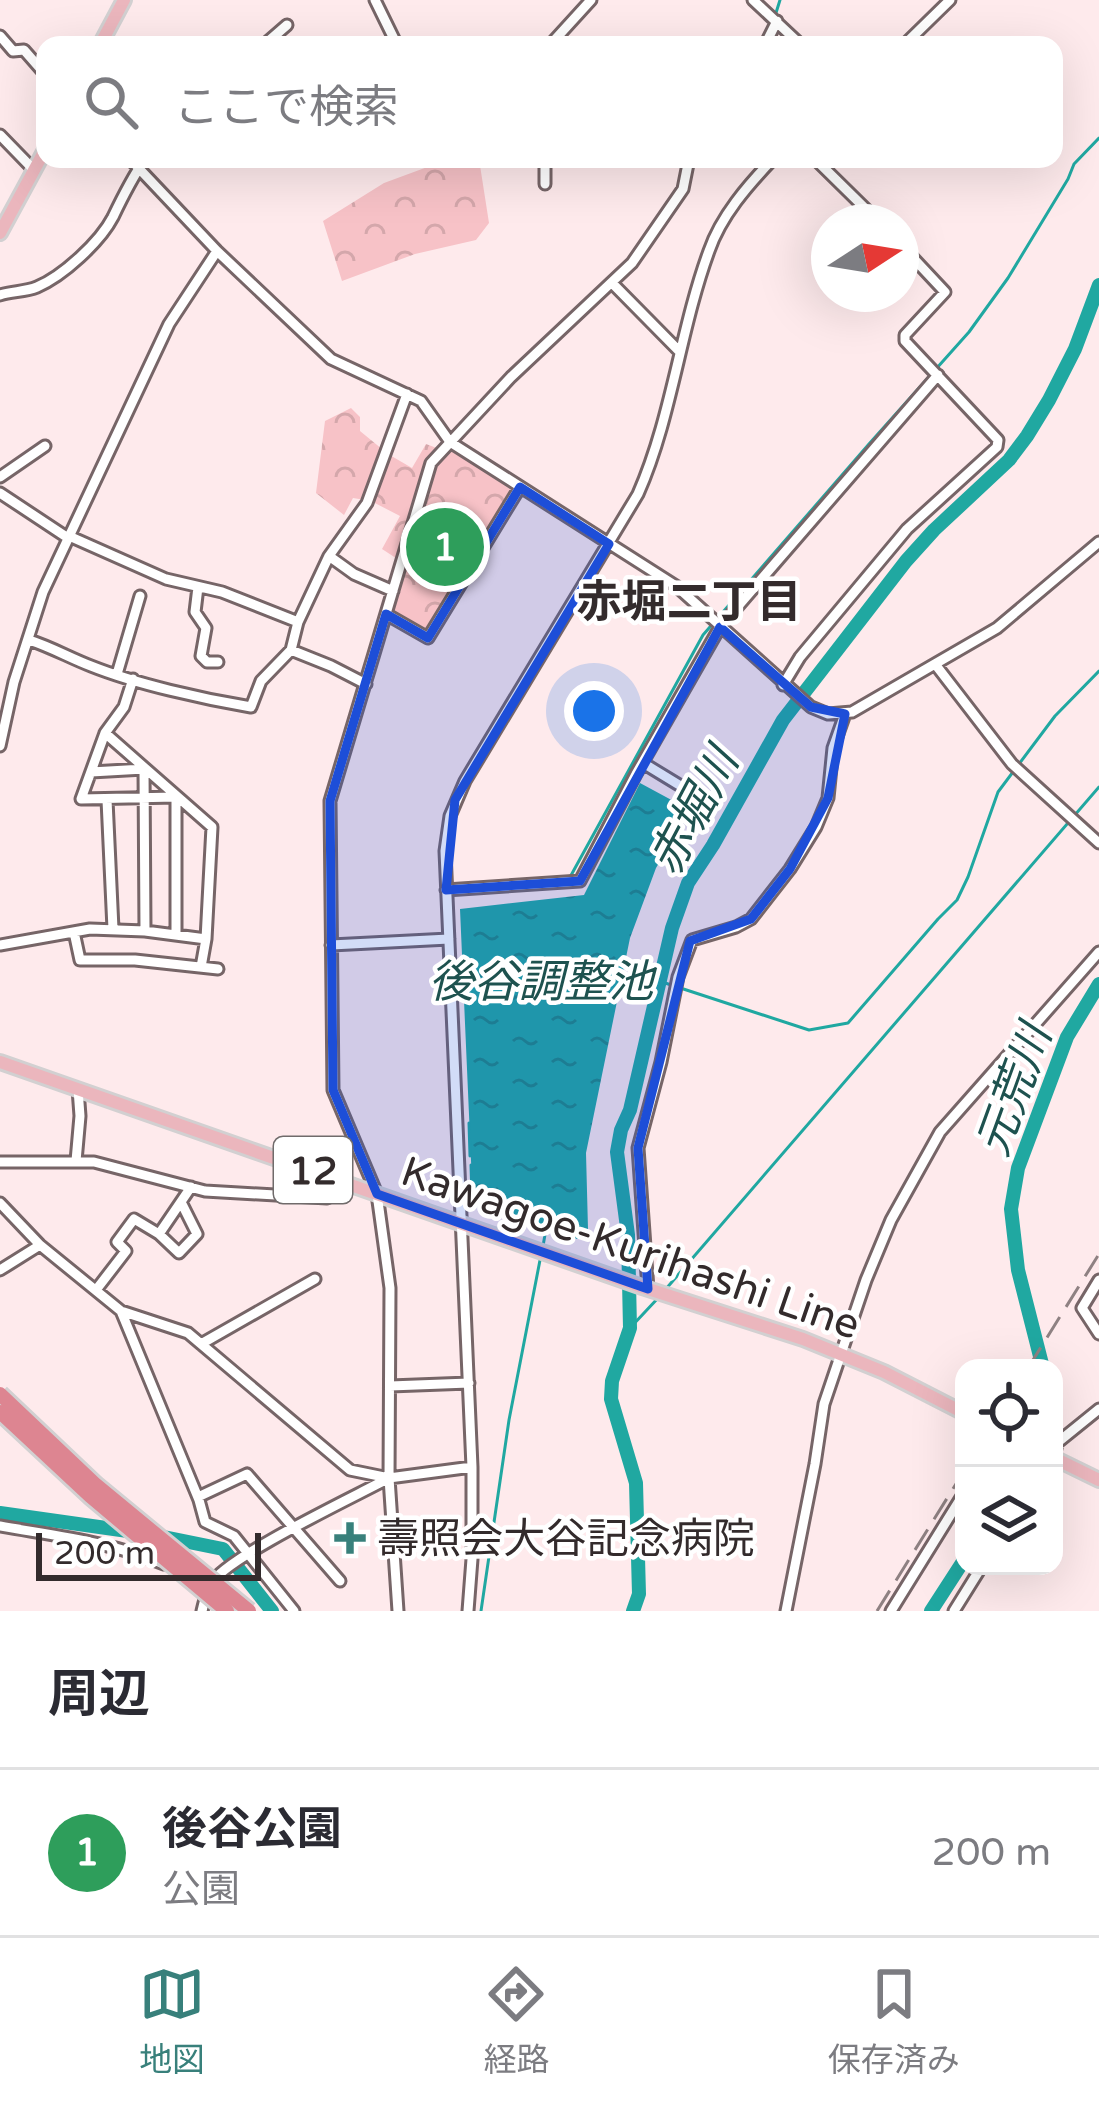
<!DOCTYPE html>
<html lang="ja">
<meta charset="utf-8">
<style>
:root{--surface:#fff;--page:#f2f2f3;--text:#2b2b33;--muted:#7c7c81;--line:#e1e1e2;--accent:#38807b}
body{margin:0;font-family:"Varela Round","Noto Sans JP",sans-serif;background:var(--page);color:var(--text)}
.controls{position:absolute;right:36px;bottom:36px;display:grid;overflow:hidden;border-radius:24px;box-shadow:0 12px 48px #0002}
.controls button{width:108px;height:108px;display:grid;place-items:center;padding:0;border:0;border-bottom:3px solid var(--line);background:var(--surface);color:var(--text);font:60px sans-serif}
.compass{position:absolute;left:811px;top:204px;width:108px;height:108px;border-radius:50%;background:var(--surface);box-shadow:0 12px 48px #0002;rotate:78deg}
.scale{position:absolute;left:36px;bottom:30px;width:225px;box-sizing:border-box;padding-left:12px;border:6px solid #332b2c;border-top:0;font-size:33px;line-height:42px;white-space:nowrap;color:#332b2c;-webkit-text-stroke:9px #fff;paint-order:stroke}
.you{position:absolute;left:594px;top:711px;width:42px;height:42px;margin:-30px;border:9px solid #fff;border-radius:50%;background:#1a73e8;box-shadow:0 0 0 18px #1a73e833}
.badge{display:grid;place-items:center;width:78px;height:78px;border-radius:50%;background:var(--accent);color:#fff;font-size:39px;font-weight:700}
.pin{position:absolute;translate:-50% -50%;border:6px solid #fff;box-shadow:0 3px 12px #0006}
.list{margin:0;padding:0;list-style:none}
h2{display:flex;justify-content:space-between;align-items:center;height:156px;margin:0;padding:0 48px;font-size:51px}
h2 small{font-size:39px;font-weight:400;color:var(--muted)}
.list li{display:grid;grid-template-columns:78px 1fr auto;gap:36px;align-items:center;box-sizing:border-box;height:168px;padding:0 48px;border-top:3px solid var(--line)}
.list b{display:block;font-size:45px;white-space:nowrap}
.list p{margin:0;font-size:39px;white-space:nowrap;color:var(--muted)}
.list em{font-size:39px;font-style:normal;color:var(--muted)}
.icon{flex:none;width:66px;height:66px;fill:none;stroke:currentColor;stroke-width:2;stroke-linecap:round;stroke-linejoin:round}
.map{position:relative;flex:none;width:1099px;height:1611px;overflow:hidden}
.search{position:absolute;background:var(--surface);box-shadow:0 12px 48px #0002;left:36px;right:36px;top:36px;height:132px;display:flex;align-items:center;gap:30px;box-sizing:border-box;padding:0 42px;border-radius:24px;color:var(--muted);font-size:45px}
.sheet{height:324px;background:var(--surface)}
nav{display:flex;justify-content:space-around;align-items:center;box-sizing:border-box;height:168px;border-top:3px solid var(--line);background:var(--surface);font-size:33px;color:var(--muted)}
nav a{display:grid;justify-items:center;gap:6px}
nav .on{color:var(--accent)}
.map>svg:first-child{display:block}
</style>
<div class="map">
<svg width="1099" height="1611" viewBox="0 0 1099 1611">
<defs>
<pattern id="forest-crowns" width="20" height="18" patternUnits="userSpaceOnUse" patternTransform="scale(3)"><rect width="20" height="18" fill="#f7c2c7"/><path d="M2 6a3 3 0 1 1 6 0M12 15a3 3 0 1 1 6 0" fill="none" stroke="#d4a7ab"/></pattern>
<pattern id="water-ripples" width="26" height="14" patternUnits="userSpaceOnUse" patternTransform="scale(3)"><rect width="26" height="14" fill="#20a8a1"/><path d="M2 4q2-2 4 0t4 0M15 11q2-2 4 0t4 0" fill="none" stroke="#1d8983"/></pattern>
</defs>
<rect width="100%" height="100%" fill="#feeaec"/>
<!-- forest -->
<path fill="url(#forest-crowns)" d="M449,159h30l10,64 -13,17 -61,14 -73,27 -19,-60 61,-38z
M351,408l9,9v14l28,23 24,14 14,-24 16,6 8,-8 70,45 -92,151 -42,-24 16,-52 -20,-13 18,-33 -29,-15 -18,-3 -9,17 -28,-22 9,-72z"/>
<!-- water -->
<path fill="url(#water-ripples)" d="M640,783l50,27 -34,58 -26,70 -44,215 2,76 -11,10 -104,-33 -13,-297 124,-14z"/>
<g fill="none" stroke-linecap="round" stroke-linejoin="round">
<!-- stream -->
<path stroke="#20a8a1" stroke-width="3" d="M775,16l5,-16
M569,879l134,-244 166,-191 100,-112 39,-54 60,-99 6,-15 25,-26
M659,981l150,49 39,-7 90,-104 19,-19 11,-23 30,-85 57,-76 44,-45
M469,1123l1,33
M471,1165l1,33
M496,1214l26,8
M537,1226l9,3 -3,17
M665,1290l434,-503
M630,1328l29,-31
M481,1611l28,-191 32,-165"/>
<!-- river -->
<path stroke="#20a8a1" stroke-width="14" d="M1043,1368l-25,-98 -7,-61 7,-41 49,-131 32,-53
M0,1513l149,21 74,15 49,62
M633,1611l6,-17 -3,-111 -25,-84 1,-18 18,-53 -2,-93 -11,-83 4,-22 9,-20 42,-182 16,-45 25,-38 70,-125 123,-159 28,-31 75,-70 18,-24 22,-36 26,-51 24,-64
M931,1611l33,-51"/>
<!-- minor casing -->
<g stroke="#766567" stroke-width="15">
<path id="minor" d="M375,0l22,45
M753,0l48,45
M0,36l13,15 11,-1 21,24
M264,45l23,-20
M550,45l41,-45
M765,45l12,-24
M904,45l46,-45
M0,135l34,35
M130,159l87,92 114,108 90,42 29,41 226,144 135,121 17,7 24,-2 145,-84 102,-86
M545,159v25
M815,159l64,63
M612,283l68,69
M0,295c12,-4 25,-3 37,-8 26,-11 63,-45 76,-70 10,-21 19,-39 32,-58
M0,477l45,-31
M0,493l68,45
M69,536l97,43 56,13 76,30
M329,556l-31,66 -7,28 40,16 35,18
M198,587l-3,25 11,16 -5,28 6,6h11
M393,591l-39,-17 -25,-18 38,-53 40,-109
M386,614l42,24 92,-151
M29,640c22,7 41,18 62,26 45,18 112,33 160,41l10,-26 30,-31
M935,664l77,100 87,79
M117,674l23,-78
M783,685l17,-28 107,-128 90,-82 1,-7 -93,-99v-6l40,-43 -44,-47
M105,733l19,-26 9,-28
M0,746l14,-64 29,-90 126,-268 48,-73
M643,763l64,39
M91,772l53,-3 1,162
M176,797l-95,2 24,-66 107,94 -6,112 -5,28
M107,800l6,129
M446,890l134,-9 56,-107 84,-147 218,-252
M74,932l6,28h55l83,9
M176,935v-138
M0,945l90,-16 55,2 61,8
M331,945l118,-6
M76,1161l4,-45 -2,-27
M0,1162h94l111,29 34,2 88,5 27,-13
M0,1203l40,42 81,66 67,22 162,137 39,8 83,-11
M159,1234l32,-47
M0,1270l40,-25
M1099,1280l-17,28 17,26
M648,1289l-10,-141 23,-86 17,-85 14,-37 44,-13 15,-8 39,-50 26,-42 12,-29 5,-50 12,-34
M96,1290l30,-39 -9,-9 17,-23 25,15 20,19 18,-19 -16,-32
M121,1311l78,189 6,22 29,14 60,75
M201,1344l114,-65
M390,1386l79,-3
M1054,1458l3,-15 42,-34
M198,1497l49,-23 93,107
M0,1526c56,10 111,16 164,38
M202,1611c2,-8 4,-19 9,-27 15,-27 145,-88 178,-106
M398,1611l-9,-133 1,-190 -13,-94 -44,-104 -3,-289 101,-338 80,-86 121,-114 51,-74 6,-30
M468,1611l4,-52v-92l-27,-616 5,-35 15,-35 173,-287c34,-77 42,-164 71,-243 12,-35 39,-66 64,-92
M786,1611l29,-147 9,-60 42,-124 25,-60 49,-88 159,-180
M891,1611l73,-118
M954,1611l28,-45"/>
</g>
<!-- major casing -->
<g stroke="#d2d0d1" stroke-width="18">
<path id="major" d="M100,45l24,-45
M0,233l45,-83
M0,1062l642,225 161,52 81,33 80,41
M1054,1458l45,22"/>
</g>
<!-- minor -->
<use href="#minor" stroke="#fff" stroke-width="9"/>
<!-- major -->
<use href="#major" stroke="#ebb6bd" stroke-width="12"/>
<!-- rail -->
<path stroke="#8e8182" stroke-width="3" stroke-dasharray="24 12" stroke-linecap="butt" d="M1028,1368l71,-114
M877,1611l87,-140"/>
<!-- highway-bridge casing -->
<g stroke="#d2d0d1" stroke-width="20" stroke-linecap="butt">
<path id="highway-bridge" d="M0,1394l96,91 153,126
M0,1412l90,84 137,115"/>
</g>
<!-- highway-bridge -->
<use href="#highway-bridge" stroke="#dd8591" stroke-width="14"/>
</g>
<!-- marked area -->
<path fill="#1d4ed8" fill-opacity="0.2" stroke="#1d4ed8" stroke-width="9" stroke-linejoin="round" d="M520,487l89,57 -154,256 -9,90 134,-9 140,-254 91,80 34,7 -17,84 -38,71 -39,50 -61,22 -52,207 10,141 -271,-95 -44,-104 -3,-289 56,-187 42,24z"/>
<!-- markers -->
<path fill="#38807b" stroke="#fff" stroke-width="4.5" d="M344 1520h12v12h12v12h-12v12h-12v-12h-12v-12h12z"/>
<g text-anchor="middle" stroke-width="9" stroke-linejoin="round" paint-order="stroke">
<!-- shield labels -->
<rect fill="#fff" stroke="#706b6b" stroke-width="3" x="274" y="1137" width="78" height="66" rx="9"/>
<g font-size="39" font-weight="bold" fill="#332b2c">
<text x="313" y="1184">12</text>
</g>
<!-- street labels -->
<g font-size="42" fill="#332b2c" stroke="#fff">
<text transform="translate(631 1247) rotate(19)" y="15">Kawagoe-Kurihashi Line</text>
</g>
<!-- poi labels -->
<g font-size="42" fill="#332b2c" stroke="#fff" text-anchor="start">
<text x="377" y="1553">壽照会大谷記念病院</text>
</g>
<!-- neighbourhood labels -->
<g font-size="45" font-weight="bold" fill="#332b2c" stroke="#fff">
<text x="689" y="617">赤堀二丁目</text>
</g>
<!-- water labels -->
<g font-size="45" font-style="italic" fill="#1e524f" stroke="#fff">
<text transform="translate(693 811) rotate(-62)" y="16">赤堀川</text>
<text x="541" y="997">後谷調整池</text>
<text transform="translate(1013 1090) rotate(-70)" y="16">元荒川</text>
</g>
</g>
</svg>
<div class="controls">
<button><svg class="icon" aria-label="locate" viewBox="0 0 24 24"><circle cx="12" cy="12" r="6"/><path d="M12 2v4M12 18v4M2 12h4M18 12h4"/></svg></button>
<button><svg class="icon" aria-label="layers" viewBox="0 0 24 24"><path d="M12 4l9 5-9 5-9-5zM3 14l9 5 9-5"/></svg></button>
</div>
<svg class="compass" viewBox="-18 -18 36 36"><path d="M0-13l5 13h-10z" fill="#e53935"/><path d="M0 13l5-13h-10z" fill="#7c7c81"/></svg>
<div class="scale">200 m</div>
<div class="you"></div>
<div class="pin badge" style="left:445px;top:547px;background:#2e9e5b">1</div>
<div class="search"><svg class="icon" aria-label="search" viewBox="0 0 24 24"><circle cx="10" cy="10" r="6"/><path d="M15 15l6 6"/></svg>ここで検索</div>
</div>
<section class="sheet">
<h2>周辺<small></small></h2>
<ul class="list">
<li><span class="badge" style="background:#2e9e5b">1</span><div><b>後谷公園</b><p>公園</p></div><em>200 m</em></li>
</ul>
</section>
<nav>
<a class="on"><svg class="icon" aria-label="map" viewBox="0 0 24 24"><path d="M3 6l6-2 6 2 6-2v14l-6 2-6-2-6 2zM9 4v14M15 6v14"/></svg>地図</a>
<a><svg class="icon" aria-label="directions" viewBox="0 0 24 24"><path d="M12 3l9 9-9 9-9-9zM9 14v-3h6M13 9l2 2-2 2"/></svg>経路</a>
<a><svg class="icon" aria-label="saved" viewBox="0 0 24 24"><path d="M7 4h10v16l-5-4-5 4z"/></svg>保存済み</a>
</nav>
